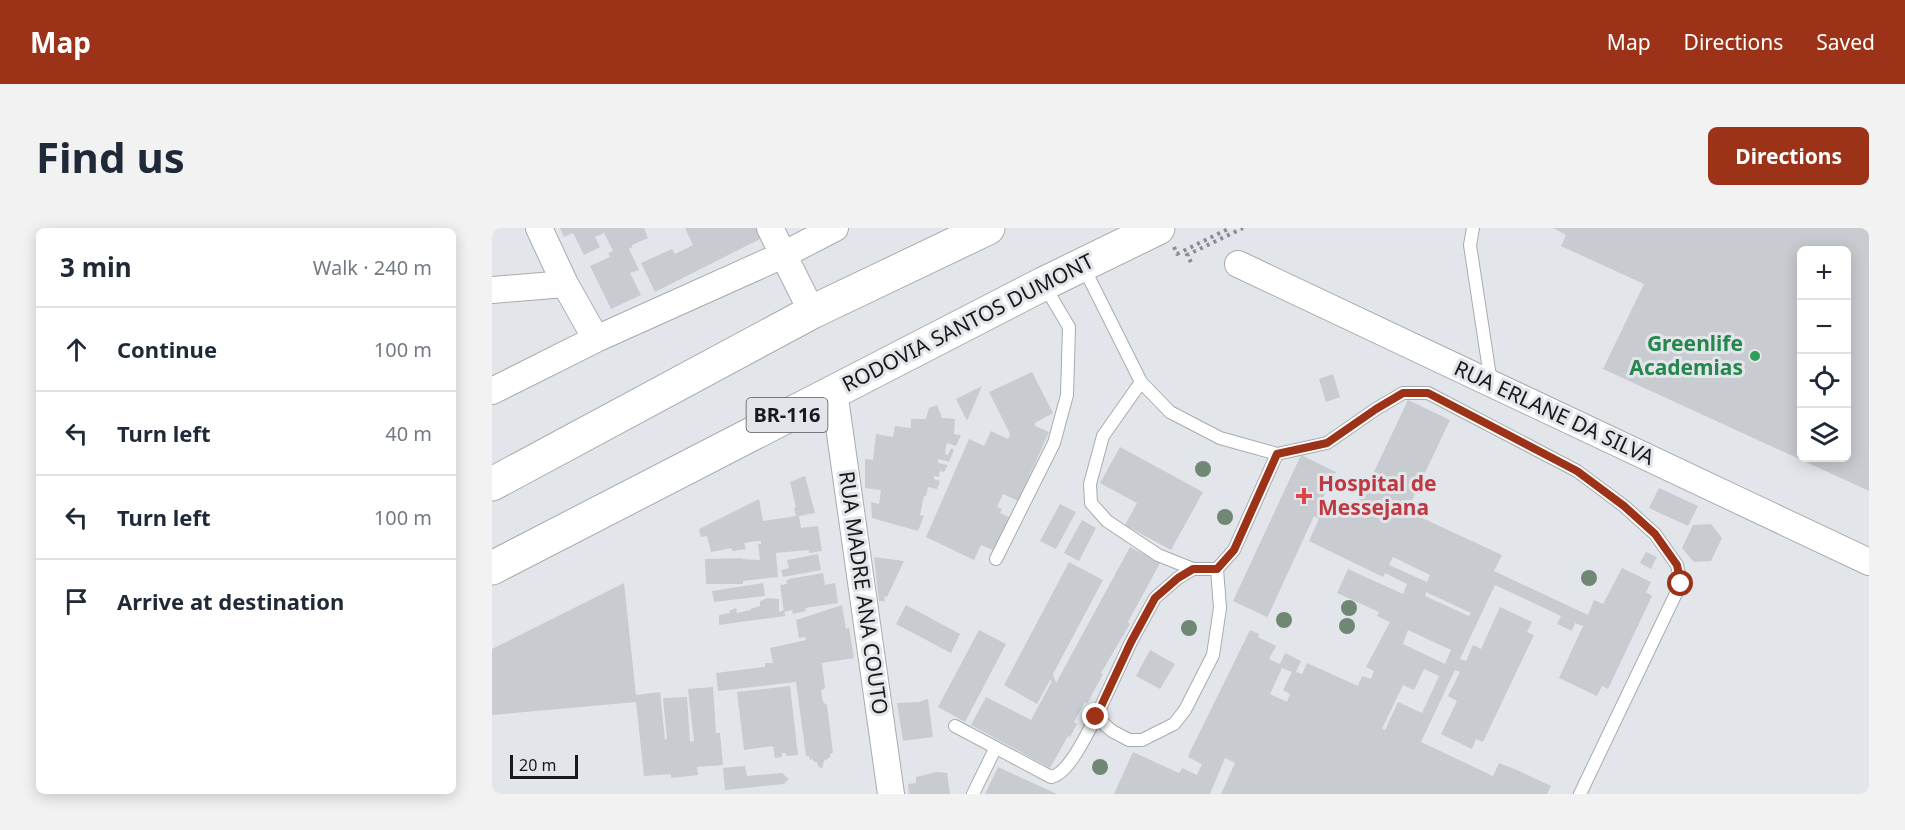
<!DOCTYPE html>
<meta charset="utf-8">
<style>
:root{--surface:#fff;--page:#f2f2f3;--text:#1f2937;--muted:#747a83;--line:#e0e1e3;--accent:#9c3319}
body{margin:0;font-family:"Noto Sans",sans-serif;background:var(--page);color:var(--text)}
.controls{position:absolute;right:18px;top:18px;display:grid;overflow:hidden;border-radius:9px;box-shadow:0 3px 15px #0003}
.controls button{width:54px;height:54px;display:grid;place-items:center;padding:0;border:0;border-bottom:2px solid var(--line);background:var(--surface);color:var(--text);font:30px sans-serif}
.scale{position:absolute;left:18px;bottom:15px;width:68px;box-sizing:border-box;padding-left:6px;border:3px solid #18191b;border-top:0;font-size:16px;line-height:21px;white-space:nowrap;color:#18191b;-webkit-text-stroke:4px #e2e6ea;paint-order:stroke}
.stop{position:absolute;width:18px;height:18px;margin:-14px;border:4px solid #9c3319;border-radius:50%;background:#fff}
.stop.end{background:#9c3319;border-color:#fff;box-shadow:0 2px 6px #0008}
.list{margin:0;padding:0;list-style:none}
h2{display:flex;justify-content:space-between;align-items:center;height:78px;margin:0;padding:0 24px;font-size:26px}
h2 small{font-size:20px;font-weight:400;color:var(--muted)}
.list li{display:grid;grid-template-columns:39px 1fr auto;gap:18px;align-items:center;box-sizing:border-box;height:84px;padding:0 24px;border-top:2px solid var(--line)}
.list b{display:block;font-size:22px;white-space:nowrap}
.list em{font-size:20px;font-style:normal;color:var(--muted)}
.icon{flex:none;width:33px;height:33px;fill:none;stroke:currentColor;stroke-width:2;stroke-linecap:round;stroke-linejoin:round}
.map{position:relative;flex:none;width:1377px;height:566px;overflow:hidden;border-radius:9px}
header{display:flex;align-items:center;gap:36px;box-sizing:border-box;height:84px;padding:0 30px;background:var(--accent);color:#fff}
header strong{font-size:28px}
nav{display:flex;gap:33px;margin-inline-start:auto;font-size:21px}
.intro{display:flex;align-items:center;justify-content:space-between;box-sizing:border-box;height:144px;padding:0 36px}
h1{margin:0;font-size:42px}
.button{padding:15px 27px;border-radius:9px;background:var(--accent);color:#fff;font-size:21px;font-weight:700}
main{display:flex;gap:36px;padding:0 36px}
aside{flex:1;background:var(--surface);border-radius:9px;box-shadow:0 3px 15px #0003}
.map>svg:first-child{display:block}
</style>
<header>
<strong>Map</strong>
<nav><a>Map</a><a>Directions</a><a>Saved</a></nav>
</header>
<div class="intro"><h1>Find us</h1><a class="button">Directions</a></div>
<main>
<aside>
<h2>3 min<small>Walk · 240 m</small></h2>
<ul class="list">
<li><svg class="icon" aria-label="ahead" viewBox="0 0 24 24"><path d="M12 20V5M6 11l6-6 6 6"/></svg><div><b>Continue</b></div><em>100 m</em></li>
<li><svg class="icon" aria-label="left" viewBox="0 0 24 24"><path d="M17 20v-9H6M10 6l-5 5 5 5"/></svg><div><b>Turn left</b></div><em>40 m</em></li>
<li><svg class="icon" aria-label="left" viewBox="0 0 24 24"><path d="M17 20v-9H6M10 6l-5 5 5 5"/></svg><div><b>Turn left</b></div><em>100 m</em></li>
<li><svg class="icon" aria-label="arrive" viewBox="0 0 24 24"><path d="M6 21V4h12l-3 4 3 4H6"/></svg><div><b>Arrive at destination</b></div></li>
</ul>
</aside>
<div class="map">
<svg width="1377" height="566" viewBox="0 0 1377 566">
<rect width="100%" height="100%" fill="#e2e6ea"/>
<!-- building -->
<path fill="#c8cbcf" fill-rule="evenodd" d="M68,0h84l4,10 -16,7v2l-3,2 10,21 -9,3 11,22 -30,14 -21,-43 20,-9 -2,-4 5,-2 -9,-18 -9,4 5,10 -16,8 -11,-22 -9,4z
M193,0h72l5,10 -107,54 -14,-29 31,-14 3,5 18,-9z
M1061,0h316v263l-266,-122 41,-85 -83,-38 5,-11zM1310,22h44v208h-44z
M540,144l21,41 -18,10v3l14,6 -31,69 -15,-7 -6,13 5,2 -2,4 15,7 -15,33 -19,-8 -7,15 -48,-23 43,-98 15,7 7,-15 17,8 2,-5 -21,-42z
M841,146l7,23 -14,5 -7,-23z
M490,158l-15,35 -11,-22z
M916,172l42,20 -43,91 95,44 -8,16 94,44 6,-15 9,4 19,-36 29,14 -5,10 6,4 -44,93 -6,-3 -5,10 -38,-18 24,-52 -8,-3 -3,8 -15,-7 4,-8 -66,-31 -35,74 6,2 7,-16 8,4 19,-42 32,15 -5,10 7,3 -51,107 -7,-3 -4,10 -31,-15 16,-33 -9,-5 12,-24 -5,-2 -34,72 72,34 6,-13 18,7 34,16 -4,8h-326l14,-31 -10,-5 -15,36h-96l19,-42 46,21 3,-5 15,7 5,-11 -14,-7 1,-3 61,-124 9,4 -1,3 18,9 -7,13 11,5 5,-11 16,8 -5,11 6,2 5,-11 51,23 4,-10 9,3 3,-8 -8,-4 24,-45 -13,-6 2,-4 -42,-19 11,-24 55,25 4,-10 -22,-11 -2,4 -74,-36 10,-22 -5,-3 -46,100 -1,1 -34,-16 68,-146 35,17 -15,30 32,14zM901,329l37,18 -3,7 -38,-17zM934,364l45,21 -2,3 -44,-20zM916,402l43,20 -6,14 -42,-20zM790,440l10,4 -9,18 7,4 -3,8 -17,-8zM932,441l15,7 -17,37 -24,-11 -13,28 -3,-1 21,-44 11,5z
M445,177l5,13 13,1 -1,15 7,1 -5,11 -9,-3 -1,4 -1,7 3,1 3,-7 3,2 -5,12 -11,-3v4l10,2 -4,7 -4,-1 -1,6 -5,-1v3l6,2 -3,8 -9,-2 -2,9h-2l-4,19 4,1 -6,15 -46,-13 -1,-16 8,2 2,-14 -16,-2v-29l8,1 3,-26 17,3 2,-11 16,2v-9h15l3,-11z
M628,219l83,45 -32,58 -46,-25 12,-22 -37,-20z
M313,248l10,37 -16,3 2,12 17,-2 4,25 -13,2v-3l-33,3 2,24 -35,4v3h-37l-1,-25 37,-1v1l18,1 -2,-16h3v-3h-5l-12,2 2,6 -14,2v-3l-21,4 -4,-16 -6,1 -2,-7 2,-2 58,-29 4,22 33,-5 -2,-8 2,-1 -6,-25z
M1167,260l39,18 -10,20 -39,-18z
M568,276l16,8 -20,37 -16,-8z
M590,292l14,8 -17,33 -15,-8z
M1219,296l11,14 -11,23 -17,1 -12,-14 11,-23z
M638,319l30,16 -32,59 2,2 -29,49 2,1 -16,30 -2,-2 -11,20 3,2 -7,13 -2,-1 -18,32 -79,-43 15,-28 45,23 21,-39 -2,-1 -13,24 -33,-19 65,-123 34,18 -50,94 3,9z
M1154,324l11,5 -6,12 -11,-6z
M326,326l3,16 -38,7 -2,-7 8,-2 -2,-8z
M382,329l30,4 -17,36 -3,-1 1,5h-6z
M331,345l2,12 10,-2 3,20 -33,5 1,3 -13,3 -1,-4 -8,2 -4,-27 7,-1 -1,-3 3,-2z
M132,355l12,112 24,-3 5,48 2,-1 -4,-41 24,-1 3,45 4,-1 -6,-52 25,-2 3,46h4l3,32 -26,2 1,8 -27,3v-4l-27,2 -8,-74 -144,13v-66z
M271,355l2,13 -51,6 -2,-11z
M276,370l11,1v13l5,-2 1,6 -66,9v-10l11,-2 -1,-2 7,-3 1,5 14,-3 -1,-1 10,-3v-5z
M350,377l4,24 3,-1 5,30 -32,5 3,25 -4,3 2,11 4,3 6,48 -3,1v3l-6,4 -2,8 -4,-3 -1,-4h-3l-1,-3 -3,1 -1,-4h-3l-10,-74 -78,9 -2,-18 49,-6v-4h8l-3,-15 36,-8 -1,-3 -6,1 -3,-18z
M414,377l54,29 -9,19 -55,-29z
M487,402l27,14 -41,78 -27,-15z
M658,422l25,14 -15,25 -24,-13z
M298,458l8,69 -12,1v-3h-4v4l-7,1 -2,-12 -29,4 -7,-58z
M436,471l5,38 -30,4 -6,-38 22,-1z
M253,538l2,10 35,-3 7,6 -5,5 -59,6 -2,-22z
M506,539l59,27h-72z
M444,544l11,1 3,21h-41l-1,-10 8,-1v-6z"/>
<g fill="none" stroke-linecap="round" stroke-linejoin="round">
<!-- lane casing -->
<g stroke="#a8abae" stroke-width="14">
<path id="lane" d="M981,0l-3,17 21,138
M591,38l58,116 29,30 50,26 57,16 50,-11 49,-34 27,-16h25l149,78 47,35 31,28 22,31 4,18 -101,211
M649,154l-38,54 -13,48 1,19 16,18 51,34 35,14h24l17,-19 43,-96
M504,331l58,-116 13,-48 2,-68 -25,-42
M701,341l-15,9 -23,20 -24,44 -35,75 16,14 17,9h13l32,-16 11,-14 28,-55 7,-47 -3,-39
M463,498l96,51c18,-3 36,-44 45,-60
M481,566l22,-45"/>
</g>
<!-- street casing -->
<g stroke="#a8abae" stroke-width="28">
<path id="street" d="M47,0l26,56 31,55
M278,0l42,84
M746,36l631,298
M0,62l73,-6
M0,163l104,-52 187,-84 52,-27
M342,163l57,403"/>
</g>
<!-- highway casing -->
<g stroke="#a8abae" stroke-width="35">
<path id="highway" d="M0,256l320,-172 176,-84
M0,340l551,-284 115,-56"/>
</g>
<!-- path -->
<path stroke="#8a8c90" stroke-width="4" stroke-dasharray="3 4.5" stroke-linecap="butt" d="M682,19l3,7 53,-26
M699,34l-4,-7 56,-27"/>
<!-- lane -->
<use href="#lane" stroke="#fff" stroke-width="12"/>
<!-- street -->
<use href="#street" stroke="#fff" stroke-width="26"/>
<!-- highway -->
<use href="#highway" stroke="#fff" stroke-width="33"/>
</g>
<!-- trees -->
<g fill="#718775">
<circle cx="711" cy="241" r="8"/>
<circle cx="733" cy="289" r="8"/>
<circle cx="1097" cy="350" r="8"/>
<circle cx="857" cy="380" r="8"/>
<circle cx="792" cy="392" r="8"/>
<circle cx="855" cy="398" r="8"/>
<circle cx="697" cy="400" r="8"/>
<circle cx="608" cy="539" r="8"/>
</g>
<g fill="none" stroke-linecap="round" stroke-linejoin="round">
<!-- route -->
<path stroke="#9c3319" stroke-width="8" d="M604,489l35,-75 24,-44 23,-20 15,-9h24l17,-19 43,-96 50,-11 49,-34 27,-16h25l149,78 47,35 31,28 22,31 4,19"/>
</g>
<!-- markers -->
<circle fill="#2e9e5b" stroke="#e2e6ea" stroke-width="2" cx="1263" cy="128" r="6"/>
<path fill="#e0444e" stroke="#e2e6ea" stroke-width="2" d="M809 259h6v6h6v6h-6v6h-6v-6h-6v-6h6z"/>
<g text-anchor="middle" stroke-width="6" stroke-linejoin="round" paint-order="stroke">
<!-- shield labels -->
<rect fill="#e2e6ea" stroke="#555659" stroke-width="1.5" x="254.5" y="170" width="81" height="34" rx="4.5"/>
<g font-size="20" font-weight="bold" fill="#18191b">
<text x="295" y="194">BR-116</text>
</g>
<!-- street labels -->
<g font-size="21" fill="#18191b" stroke="#e2e6ea">
<text transform="translate(476 95) rotate(-27)" y="7">RODOVIA SANTOS DUMONT</text>
<text transform="translate(1062 185) rotate(25)" y="7">RUA ERLANE DA SILVA</text>
<text transform="translate(371 365) rotate(82)" y="7">RUA MADRE ANA COUTO</text>
</g>
<!-- leisure labels -->
<g font-size="21" font-weight="bold" fill="#27864d" stroke="#e2e6ea" text-anchor="end">
<text x="1251" y="123">Greenlife<tspan x="1251" dy="24">Academias</tspan></text>
</g>
<!-- health labels -->
<g font-size="21" font-weight="bold" fill="#be3a42" stroke="#e2e6ea" text-anchor="start">
<text x="826" y="263">Hospital de<tspan x="826" dy="24">Messejana</tspan></text>
</g>
</g>
</svg>
<div class="controls">
<button>+</button>
<button>−</button>
<button><svg class="icon" aria-label="locate" viewBox="0 0 24 24"><circle cx="12" cy="12" r="6"/><path d="M12 2v4M12 18v4M2 12h4M18 12h4"/></svg></button>
<button><svg class="icon" aria-label="layers" viewBox="0 0 24 24"><path d="M12 4l9 5-9 5-9-5zM3 14l9 5 9-5"/></svg></button>
</div>
<div class="scale">20 m</div>
<div class="stop" style="left:1189px;top:356px"></div>
<div class="stop end" style="left:604px;top:489px"></div>
</div>
</main>
